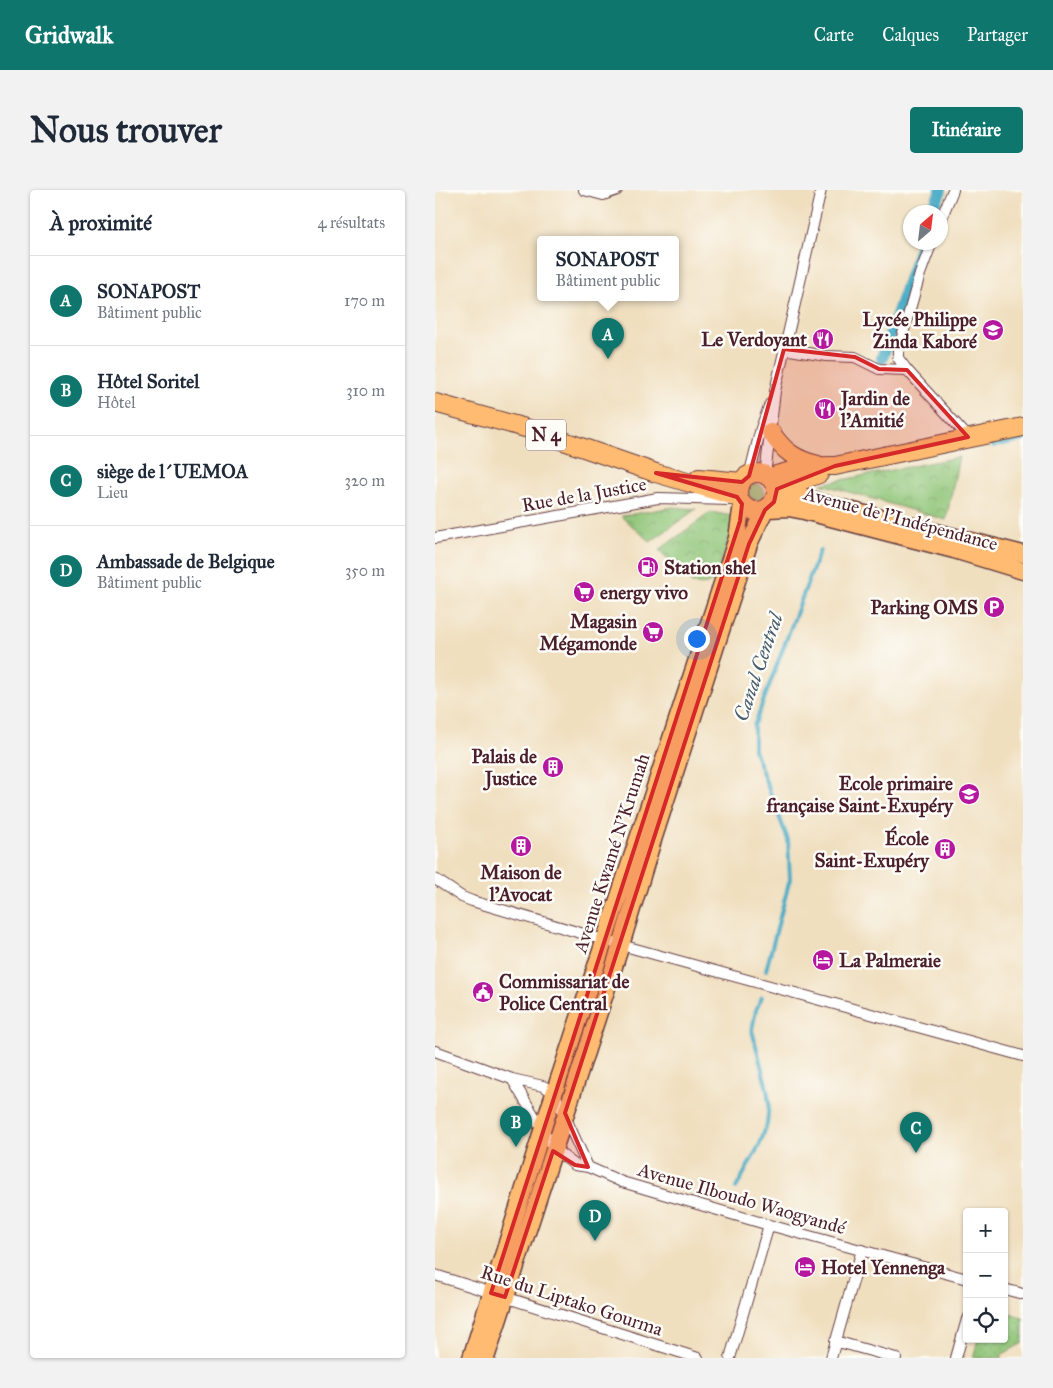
<!DOCTYPE html>
<html lang="fr">
<meta charset="utf-8">
<style>
:root{--surface:#fff;--page:#f2f2f3;--text:#1f2937;--muted:#747a83;--line:#e0e1e3;--accent:#0f766e}
body{margin:0;font-family:"IM FELL Great Primer",serif;background:var(--page);color:var(--text)}
.controls{position:absolute;right:15px;bottom:15px;display:grid;overflow:hidden;border-radius:5px;box-shadow:0 1px 4px #0004}
.controls button{width:45px;height:45px;display:grid;place-items:center;padding:0;border:0;border-bottom:1px solid var(--line);background:var(--surface);color:var(--text);font:25px sans-serif}
.compass{position:absolute;left:468px;top:15px;width:45px;height:45px;border-radius:50%;background:var(--surface);box-shadow:0 1px 4px #0004;rotate:28deg}
.you{position:absolute;left:261px;top:448px;width:18px;height:18px;margin:-12px;border:4px solid #fff;border-radius:50%;background:#1a73e8;box-shadow:0 0 0 8px #1a73e833}
.badge{display:grid;place-items:center;width:32px;height:32px;border-radius:50%;background:var(--accent);color:#fff;font-size:16px;font-weight:700}
.pin{position:absolute;translate:-50% -41px;filter:drop-shadow(0 1px 2px #0008)}
.pin::after{content:'';position:absolute;top:26px;width:18px;height:15px;background:inherit;clip-path:polygon(0 0,100% 0,50% 100%)}
.popup{position:absolute;left:102px;top:46px;width:142px;height:65px;box-sizing:border-box;display:grid;place-content:center;border-radius:5px;background:var(--surface);filter:drop-shadow(0 1px 4px #0005);font-size:16px;white-space:nowrap;color:var(--muted)}
.popup b{font-size:19px;color:var(--text)}
.popup::after{content:'';position:absolute;left:50%;top:100%;margin-left:-10px;border:10px solid transparent;border-top-color:var(--surface)}
.list{margin:0;padding:0;list-style:none}
h2{display:flex;justify-content:space-between;align-items:center;height:65px;margin:0;padding:0 20px;font-size:21px}
h2 small{font-size:16px;font-weight:400;color:var(--muted)}
.list li{display:grid;grid-template-columns:32px 1fr auto;gap:15px;align-items:center;box-sizing:border-box;height:90px;padding:0 20px;border-top:1px solid var(--line)}
.list b{display:block;font-size:19px;white-space:nowrap}
.list p{margin:0;font-size:16px;white-space:nowrap;color:var(--muted)}
.list em{font-size:16px;font-style:normal;color:var(--muted)}
.icon{flex:none;width:28px;height:28px;fill:none;stroke:currentColor;stroke-width:2;stroke-linecap:round;stroke-linejoin:round}
.map{position:relative;flex:none;width:588px;height:1168px;overflow:hidden;border-radius:5px}
header{display:flex;align-items:center;gap:30px;box-sizing:border-box;height:70px;padding:0 25px;background:var(--accent);color:#fff}
header strong{font-size:24px}
nav{display:flex;gap:28px;margin-inline-start:auto;font-size:18px}
.intro{display:flex;align-items:center;justify-content:space-between;box-sizing:border-box;height:120px;padding:0 30px}
h1{margin:0;font-size:35px}
.button{padding:12px 22px;border-radius:5px;background:var(--accent);color:#fff;font-size:18px;font-weight:700}
main{display:flex;gap:30px;padding:0 30px}
aside{flex:1;background:var(--surface);border-radius:5px;box-shadow:0 1px 4px #0004}
.map>svg:first-child{display:block}
</style>
<header>
<strong>Gridwalk</strong>
<nav><a>Carte</a><a>Calques</a><a>Partager</a></nav>
</header>
<div class="intro"><h1>Nous trouver</h1><a class="button">Itinéraire</a></div>
<main>
<aside>
<h2>À proximité<small>4 résultats</small></h2>
<ul class="list">
<li><span class="badge">A</span><div><b>SONAPOST</b><p>Bâtiment public</p></div><em>170 m</em></li>
<li><span class="badge">B</span><div><b>Hôtel Soritel</b><p>Hôtel</p></div><em>310 m</em></li>
<li><span class="badge">C</span><div><b>siège de l´UEMOA</b><p>Lieu</p></div><em>320 m</em></li>
<li><span class="badge">D</span><div><b>Ambassade de Belgique</b><p>Bâtiment public</p></div><em>350 m</em></li>
</ul>
</aside>
<div class="map">
<svg width="588" height="1168" viewBox="0 0 588 1168">
<defs>
<pattern id="park-crowns" width="20" height="18" patternUnits="userSpaceOnUse" patternTransform="scale(1.25)"><rect width="20" height="18" fill="#8ec476"/><path d="M2 6a3 3 0 1 1 6 0M12 15a3 3 0 1 1 6 0" fill="none" stroke="#769f61"/></pattern>
<pattern id="garden-dots" width="8" height="8" patternUnits="userSpaceOnUse" patternTransform="scale(1.25)"><rect width="8" height="8" fill="#8ec476"/><path d="M2 2h.1M6 6h.1" fill="none" stroke="#769f61" stroke-width="1.8" stroke-linecap="round"/></pattern>
</defs>
<rect width="100%" height="100%" fill="#fdfcf7"/>
<filter id="ink" filterUnits="userSpaceOnUse"><feTurbulence type="fractalNoise" baseFrequency=".02" numOctaves="2"/><feDisplacementMap in="SourceGraphic" scale="10" xChannelSelector="R" yChannelSelector="G"/><feConvolveMatrix kernelMatrix="1 2 1 2 8 2 1 2 1" color-interpolation-filters="sRGB"/></filter>
<filter id="wash" filterUnits="userSpaceOnUse"><feTurbulence type="fractalNoise" baseFrequency=".0096" numOctaves="4" result="noise"/><feDisplacementMap in="SourceGraphic" scale="20" xChannelSelector="R" yChannelSelector="G"/><feGaussianBlur stdDeviation="1.12" result="paint"/><feColorMatrix in="noise" values="0 0 0 0 0 0 0 0 0 0 0 0 0 0 0 0 0 1.4 0 .05"/><feComposite in="paint" operator="in"/></filter>
<g filter="url(#wash)">
<rect width="100%" height="100%" fill="#f0dfbf"/>
<!-- park -->
<path fill="url(#park-crowns)" stroke="#6c7250" d="M524,267l-13,63 -125,-36z
M313 302a8 8 0 1 1 16 0a8 8 0 1 1-16 0Z
M238,317l23,2 -46,33 -29,-26z
M276,322l21,4 -1,17 -16,47c-8,5 -13,6 -23,3l-33,-33z"/>
<!-- garden -->
<path fill="url(#garden-dots)" stroke="#6c7250" d="M569,1122l19,6v25l-22,12 1,3h-29l5,-19h26z"/>
<g fill="none" stroke-linecap="round" stroke-linejoin="round">
<!-- stream -->
<path stroke="#43a8c3" stroke-width="4" d="M558,256l30,-6
M331,780l24,-91 -2,-39 -34,-90v-24l66,-176
M301,998l24,-44 7,-20 2,-21 -2,-14 -15,-59 4,-20 6,-13"/>
<!-- canal -->
<path stroke="#43a8c3" stroke-width="12" d="M497,22l9,-22
M447,168l40,-116"/>
</g>
</g>
<g filter="url(#ink)">
<g fill="none" stroke-linecap="round" stroke-linejoin="round">
<!-- minor casing -->
<g stroke="#633c41" stroke-width="12">
<path id="minor" d="M149,0l19,5 14,-5
M506,29l12,-29
M349,159l42,7 29,1 24,12 28,1 61,67
M472,180l-9,-12v-7l22,-77 12,-32
M330,285l10,-84 46,-201
M314,286l12,-48 9,-24
M0,348l223,-40 72,2
M0,689l27,18 10,4 149,44 402,111
M0,861l77,28 31,7 11,6 34,75
M77,889l42,70 21,16 13,2 34,15 147,43 198,54
M0,1085l263,83
M569,1099l19,5
M400,1151l61,17
M295,1168l39,-133
M396,1168l31,-108
M521,1168l11,-39"/>
</g>
<!-- primary casing -->
<g stroke="#633c41" stroke-width="19">
<path id="primary" d="M341,303l24,2 22,8 201,51
M333,319l21,-1 15,3 150,39 69,21
M36,1168l76,-243 190,-577 5,-34
M51,1168l135,-413 32,-105 96,-296 16,-34"/>
</g>
<!-- trunk casing -->
<g stroke="#633c41" stroke-width="20">
<path id="trunk" d="M0,213l94,26 127,44 82,24
M336,242c12,19 25,28 47,33
M303 302a19 19 0 1 1 38 0a19 19 0 1 1-38 0Z
M334,287c22,-6 43,-12 66,-11l188,-39
M264,288l43,4
M341,300l43,-16"/>
</g>
<!-- minor -->
<use href="#minor" stroke="#fff" stroke-width="10"/>
<!-- primary -->
<use href="#primary" stroke="#ffbb71" stroke-width="16"/>
<!-- trunk -->
<use href="#trunk" stroke="#ffbb71" stroke-width="18"/>
</g>
</g>
<!-- marked area -->
<path fill="#d62828" fill-opacity="0.2" stroke="#d62828" stroke-width="4" stroke-linejoin="round" d="M349,159l71,8 24,12 28,1 61,67 -133,29 -58,23 -3,13 -9,8 -16,34 -184,569 23,54 -13,-2 -22,-14 -48,146 -14,-4 249,-772 2,-17 -5,-7 -81,-24 86,9 7,-6z"/>
<!-- icons -->
<defs>
<g id="school-disc" transform="scale(1.125)"><circle r="9.5" fill="#b5179e" stroke="#fdfcf7"/><path d="M0-5L7-2L0 1L-7-2ZM-4 1L0 2.5L4 1V4Q0 6-4 4Z" fill="#fff"/></g>
<g id="restaurant-disc" transform="scale(1.125)"><circle r="9.5" fill="#b5179e" stroke="#fdfcf7"/><path d="M-5-6h1v4h1v-4h1v4h1v-4h1v5L-1.5 .5V6h-2V.5L-5-1ZM5-6V6H3V1.5H1.5Q1.5-4 5-6Z" fill="#fff"/></g>
<g id="fuel-disc" transform="scale(1.125)"><circle r="9.5" fill="#b5179e" stroke="#fdfcf7"/><path d="M-5.5-6h7V0h2V4h1.3V-2.5L3-4.5l.8-.8L6-3V5H2.5V1h-1V6h-7ZM-4.2-4.7v3.2H.2V-4.7Z" fill="#fff"/></g>
<g id="supermarket-disc" transform="scale(1.125)"><circle r="9.5" fill="#b5179e" stroke="#fdfcf7"/><path d="M-6-5.5h2.5l.6 2H6L4.5 2H-2.5L-4.4-4H-6ZM-1.5 3.2a1.3 1.3 0 1 0 .1 0ZM3 3.2a1.3 1.3 0 1 0 .1 0Z" fill="#fff"/></g>
<g id="parking-disc" transform="scale(1.125)"><circle r="9.5" fill="#b5179e" stroke="#fdfcf7"/><path d="M-3.5-5.5H1a3.5 3.5 0 0 1 0 7H-1V5.5H-3.5ZM-1-3.4V-.6H.8a1.4 1.4 0 0 0 0-2.8Z" fill="#fff"/></g>
<g id="building-disc" transform="scale(1.125)"><circle r="9.5" fill="#b5179e" stroke="#fdfcf7"/><path d="M-4-6H4V6H1V3H-1V6H-4ZM-2.5-4.3h1.7v1.8h-1.7ZM.8-4.3h1.7v1.8H.8ZM-2.5-1h1.7V.8h-1.7ZM.8-1h1.7V.8H.8Z" fill="#fff"/></g>
<g id="hotel-disc" transform="scale(1.125)"><circle r="9.5" fill="#b5179e" stroke="#fdfcf7"/><path d="M-6-4.5h1.5V1H6V5H4.5V3h-9V5H-6ZM-4 0a1.8 1.8 0 1 1 3.6 0ZM.5 0V-2.5h3Q6-2.5 6 0Z" fill="#fff"/></g>
<g id="civic-disc" transform="scale(1.125)"><circle r="9.5" fill="#b5179e" stroke="#fdfcf7"/><path d="M-.6-6.5H3V-4.5H.6V-3L4-1V1h2V6H-6V1h2V-1L-.6-3ZM-1.2 2.5V6h2.4V2.5Z" fill="#fff"/></g>
</defs>
<g fill-rule="evenodd">
<use href="#school-disc" x="558" y="140"/>
<use href="#restaurant-disc" x="388" y="149"/>
<use href="#restaurant-disc" x="390" y="219"/>
<use href="#fuel-disc" x="213" y="377"/>
<use href="#supermarket-disc" x="149" y="402"/>
<use href="#parking-disc" x="559" y="417"/>
<use href="#supermarket-disc" x="218" y="442"/>
<use href="#building-disc" x="118" y="577"/>
<use href="#school-disc" x="534" y="604"/>
<use href="#building-disc" x="86" y="656"/>
<use href="#building-disc" x="510" y="659"/>
<use href="#hotel-disc" x="388" y="770"/>
<use href="#civic-disc" x="48" y="802"/>
<use href="#hotel-disc" x="370" y="1077"/>
</g>
<g text-anchor="middle" stroke-width="5" stroke-linejoin="round" paint-order="stroke">
<!-- shield labels -->
<rect fill="#fdfcf7" stroke="#806168" stroke-width="1" x="91" y="229.5" width="40" height="31" rx="4"/>
<g font-size="18" font-weight="bold" fill="#4a1f2b">
<text x="111" y="251">N 4</text>
</g>
<!-- poi labels -->
<g font-size="19" font-weight="bold" fill="#4a1f2b" stroke="#fdfcf7" text-anchor="end">
<text x="542" y="136">Lycée Philippe<tspan x="542" dy="22">Zinda Kaboré</tspan></text>
<text x="372" y="156">Le Verdoyant</text>
<text x="406" y="215" text-anchor="start">Jardin de<tspan x="406" dy="22">l'Amitié</tspan></text>
<text x="229" y="384" text-anchor="start">Station shel</text>
<text x="165" y="409" text-anchor="start">energy vivo</text>
<text x="543" y="424">Parking OMS</text>
<text x="202" y="438">Magasin<tspan x="202" dy="22">Mégamonde</tspan></text>
<text x="102" y="573">Palais de<tspan x="102" dy="22">Justice</tspan></text>
<text x="518" y="600">Ecole primaire<tspan x="518" dy="22">française Saint-Exupéry</tspan></text>
<text x="494" y="655">École<tspan x="494" dy="22">Saint-Exupéry</tspan></text>
<text x="86" y="689" text-anchor="middle">Maison de<tspan x="86" dy="22">l'Avocat</tspan></text>
<text x="404" y="777" text-anchor="start">La Palmeraie</text>
<text x="64" y="798" text-anchor="start">Commissariat de<tspan x="64" dy="22">Police Central</tspan></text>
<text x="386" y="1084" text-anchor="start">Hotel Yennenga</text>
</g>
<!-- street labels -->
<g font-size="19" fill="#4a1f2b" stroke="#fdfcf7">
<text transform="translate(149 304) rotate(-10)" y="7">Rue de la Justice</text>
<text transform="translate(466 328) rotate(15)" y="7">Avenue de l'Indépendance</text>
<text transform="translate(176 663) rotate(-72)" y="7">Avenue Kwamé N'Krumah</text>
<text transform="translate(307 1008) rotate(16)" y="7">Avenue Ilboudo Waogyandé</text>
<text transform="translate(137 1110) rotate(18)" y="7">Rue du Liptako Gourma</text>
</g>
<!-- water labels -->
<g font-size="20" font-style="italic" fill="#475d6f" stroke="#fdfcf7">
<text transform="translate(323 477) rotate(-71)" y="7">Canal Central</text>
</g>
</g>
</svg>
<div class="controls">
<button>+</button>
<button>−</button>
<button><svg class="icon" aria-label="locate" viewBox="0 0 24 24"><circle cx="12" cy="12" r="6"/><path d="M12 2v4M12 18v4M2 12h4M18 12h4"/></svg></button>
</div>
<svg class="compass" viewBox="-18 -18 36 36"><path d="M0-13l5 13h-10z" fill="#e53935"/><path d="M0 13l5-13h-10z" fill="#747a83"/></svg>
<div class="you"></div>
<div class="pin badge" style="left:173px;top:169px">A</div>
<div class="popup"><b>SONAPOST</b>Bâtiment public</div>
<div class="pin badge" style="left:81px;top:957px">B</div>
<div class="pin badge" style="left:481px;top:963px">C</div>
<div class="pin badge" style="left:160px;top:1051px">D</div>
</div>
</main>
